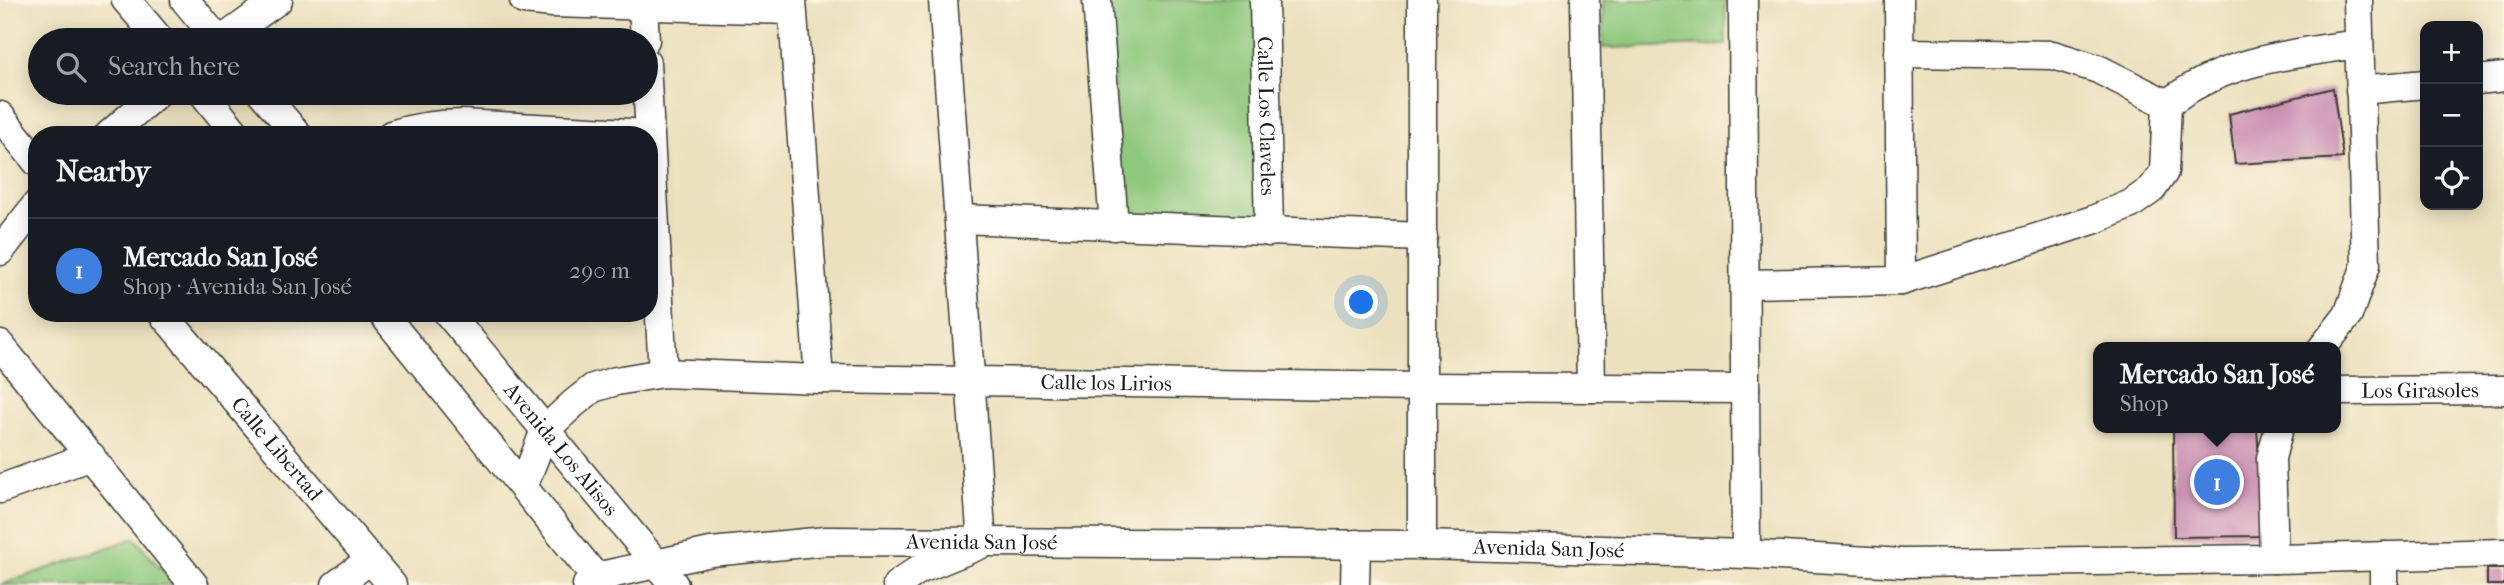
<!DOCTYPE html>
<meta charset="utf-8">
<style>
:root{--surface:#171b24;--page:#242831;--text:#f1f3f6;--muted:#9ea1a6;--line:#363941;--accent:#c8321e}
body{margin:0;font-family:"IM FELL French Canon",serif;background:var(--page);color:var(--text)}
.controls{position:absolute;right:21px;top:21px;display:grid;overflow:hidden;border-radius:14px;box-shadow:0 4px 18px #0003}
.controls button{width:63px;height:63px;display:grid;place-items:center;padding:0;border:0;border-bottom:2px solid var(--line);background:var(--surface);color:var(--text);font:35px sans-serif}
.you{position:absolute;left:1362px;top:303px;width:24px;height:24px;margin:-18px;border:5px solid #fff;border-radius:50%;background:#1a73e8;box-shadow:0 0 0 10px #1a73e833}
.badge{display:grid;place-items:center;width:46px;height:46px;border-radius:50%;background:var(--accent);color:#fff;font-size:23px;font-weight:700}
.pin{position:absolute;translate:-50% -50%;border:4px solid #fff;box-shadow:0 2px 7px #0006}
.popup{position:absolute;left:2093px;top:342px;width:248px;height:91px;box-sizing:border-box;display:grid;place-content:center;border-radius:14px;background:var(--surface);filter:drop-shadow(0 2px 5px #0005);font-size:23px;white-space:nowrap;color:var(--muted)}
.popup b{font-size:26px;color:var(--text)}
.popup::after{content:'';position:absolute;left:50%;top:100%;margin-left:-14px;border:14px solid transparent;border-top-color:var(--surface)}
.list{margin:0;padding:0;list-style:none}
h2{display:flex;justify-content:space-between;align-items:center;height:91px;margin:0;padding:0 28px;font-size:30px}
h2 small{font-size:23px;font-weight:400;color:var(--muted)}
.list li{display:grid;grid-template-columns:46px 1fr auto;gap:21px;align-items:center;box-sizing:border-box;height:105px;padding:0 28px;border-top:2px solid var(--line)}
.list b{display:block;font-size:26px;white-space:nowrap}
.list p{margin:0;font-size:23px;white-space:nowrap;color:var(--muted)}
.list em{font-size:23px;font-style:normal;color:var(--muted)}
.icon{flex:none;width:38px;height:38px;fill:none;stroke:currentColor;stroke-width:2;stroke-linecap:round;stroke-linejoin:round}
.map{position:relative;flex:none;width:2504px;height:585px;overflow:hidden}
.search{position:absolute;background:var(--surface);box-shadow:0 4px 18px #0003;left:28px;top:28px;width:630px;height:77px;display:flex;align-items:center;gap:18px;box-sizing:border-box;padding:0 24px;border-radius:38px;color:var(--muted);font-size:26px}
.panel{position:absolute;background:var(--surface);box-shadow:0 4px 18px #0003;left:28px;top:126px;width:630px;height:196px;border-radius:28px}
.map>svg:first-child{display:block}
</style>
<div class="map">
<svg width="2504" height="585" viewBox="0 0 2504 585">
<rect width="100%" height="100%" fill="#fcf5e5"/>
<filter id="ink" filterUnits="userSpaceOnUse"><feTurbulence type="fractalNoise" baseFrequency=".0143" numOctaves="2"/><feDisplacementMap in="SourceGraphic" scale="14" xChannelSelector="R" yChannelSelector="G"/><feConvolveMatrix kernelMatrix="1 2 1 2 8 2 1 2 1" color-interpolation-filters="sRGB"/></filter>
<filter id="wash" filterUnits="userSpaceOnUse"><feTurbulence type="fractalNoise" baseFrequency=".00686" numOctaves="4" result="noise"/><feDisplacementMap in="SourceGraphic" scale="28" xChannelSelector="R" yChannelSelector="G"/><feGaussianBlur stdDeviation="1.57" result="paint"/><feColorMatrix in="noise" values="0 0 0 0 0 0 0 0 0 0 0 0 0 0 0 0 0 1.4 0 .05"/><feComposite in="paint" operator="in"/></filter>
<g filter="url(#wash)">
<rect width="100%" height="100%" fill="#ece1be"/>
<!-- green -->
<path fill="#8ec87d" stroke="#55724c" stroke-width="2" d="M1109,0h146l5,222 -138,-6z
M1603,0h122l1,45 -123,3z
M135,538l39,47h-174z"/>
<g id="blocks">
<!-- building -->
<path fill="#ca90b4" d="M2333,88l10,70 -108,6 -6,-50z
M2173,428h84l7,108 -90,1z
M2487,569h17v16h-17z"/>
</g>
</g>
<g filter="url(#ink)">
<use href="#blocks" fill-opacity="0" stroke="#3b3a34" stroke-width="2"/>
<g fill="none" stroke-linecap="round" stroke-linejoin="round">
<!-- minor casing -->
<g stroke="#3b3a34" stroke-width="31">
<g id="minor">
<path d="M126,0l34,40"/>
<path d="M185,0l33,40"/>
<path d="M524,0l29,3 239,7"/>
<path d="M792,0l27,379"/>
<path d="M1097,0l17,226"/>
<path id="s1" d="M1264,0l5,232"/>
<path d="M1585,0l6,388"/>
<path d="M1743,0l3,554"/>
<path d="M1899,0l2,281"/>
<path d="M643,6l2,34"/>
<path d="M222,40l56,-40"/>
<path d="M1899,53l154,2 45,14 69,35"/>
<path d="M646,63l17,310"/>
<path d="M2478,80l26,-3"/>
<path d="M2360,90l65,-6"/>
<path d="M203,93l34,42"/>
<path d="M262,93l36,42"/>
<path d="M0,116l37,46"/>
<path d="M109,135l48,-42"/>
<path d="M391,135c24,-8 47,-11 72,-11l186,10"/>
<path d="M959,219l464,18"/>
<path d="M0,251l37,-47"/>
<path d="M1745,284l156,-3 192,-61 38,-16 21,-15 12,-17 3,-68c56,-44 124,-50 192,-60"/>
<path id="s2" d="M162,313l230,272"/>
<path d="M382,313l220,272"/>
<path id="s3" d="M448,313l226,272"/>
<path d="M0,345l194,240"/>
<path d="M2323,347l25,-32 18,-50 -8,-265"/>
<path id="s4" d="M2336,391l168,-1"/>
<path id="s5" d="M523,487l22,-57 28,-26 20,-16 23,-7 47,-8 156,6 604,8 322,2"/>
<path d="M0,489l91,-33"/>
<path d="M1422,545v-545"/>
<path d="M2384,556v29"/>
<path d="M2274,559l-3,-101 8,-30"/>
<path d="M336,585l34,-25"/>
<path id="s6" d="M587,585l9,-8 115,-25 115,-11 596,4 324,9 157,9 371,-4 230,-6"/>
<path d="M897,585l21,-15 64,-26 -39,-544"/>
<path d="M1355,585l1,-41"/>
</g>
</g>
<!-- minor -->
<use href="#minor" stroke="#fff" stroke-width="28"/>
</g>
</g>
<g text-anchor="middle" stroke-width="7" stroke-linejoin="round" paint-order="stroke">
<!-- street labels -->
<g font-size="21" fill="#1c1c1c" stroke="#fcf5e5">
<text dy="7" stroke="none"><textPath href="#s1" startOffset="116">Calle Los Claveles</textPath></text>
<text dy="7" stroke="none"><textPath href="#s5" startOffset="640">Calle los Lirios</textPath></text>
<text dy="7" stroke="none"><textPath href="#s4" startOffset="84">Los Girasoles</textPath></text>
<text dy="7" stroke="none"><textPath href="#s3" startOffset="177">Avenida Los Alisos</textPath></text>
<text dy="7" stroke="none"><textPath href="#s2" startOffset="178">Calle Libertad</textPath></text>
<text dy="7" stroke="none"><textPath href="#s6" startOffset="401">Avenida San José</textPath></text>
<text dy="7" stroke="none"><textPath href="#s6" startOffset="968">Avenida San José</textPath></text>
</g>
</g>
</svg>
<div class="controls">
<button>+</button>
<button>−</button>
<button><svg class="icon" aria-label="locate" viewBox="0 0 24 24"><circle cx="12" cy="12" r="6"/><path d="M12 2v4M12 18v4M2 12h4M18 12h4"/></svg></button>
</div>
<div class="you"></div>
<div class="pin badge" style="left:2217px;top:482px;background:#3f7fe0">1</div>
<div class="popup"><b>Mercado San José</b>Shop</div>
<div class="search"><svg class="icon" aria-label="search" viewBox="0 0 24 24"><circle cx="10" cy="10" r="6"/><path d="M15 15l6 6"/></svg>Search here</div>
<section class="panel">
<h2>Nearby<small></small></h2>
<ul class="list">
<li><span class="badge" style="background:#3f7fe0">1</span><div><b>Mercado San José</b><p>Shop · Avenida San José</p></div><em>290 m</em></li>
</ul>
</section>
</div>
